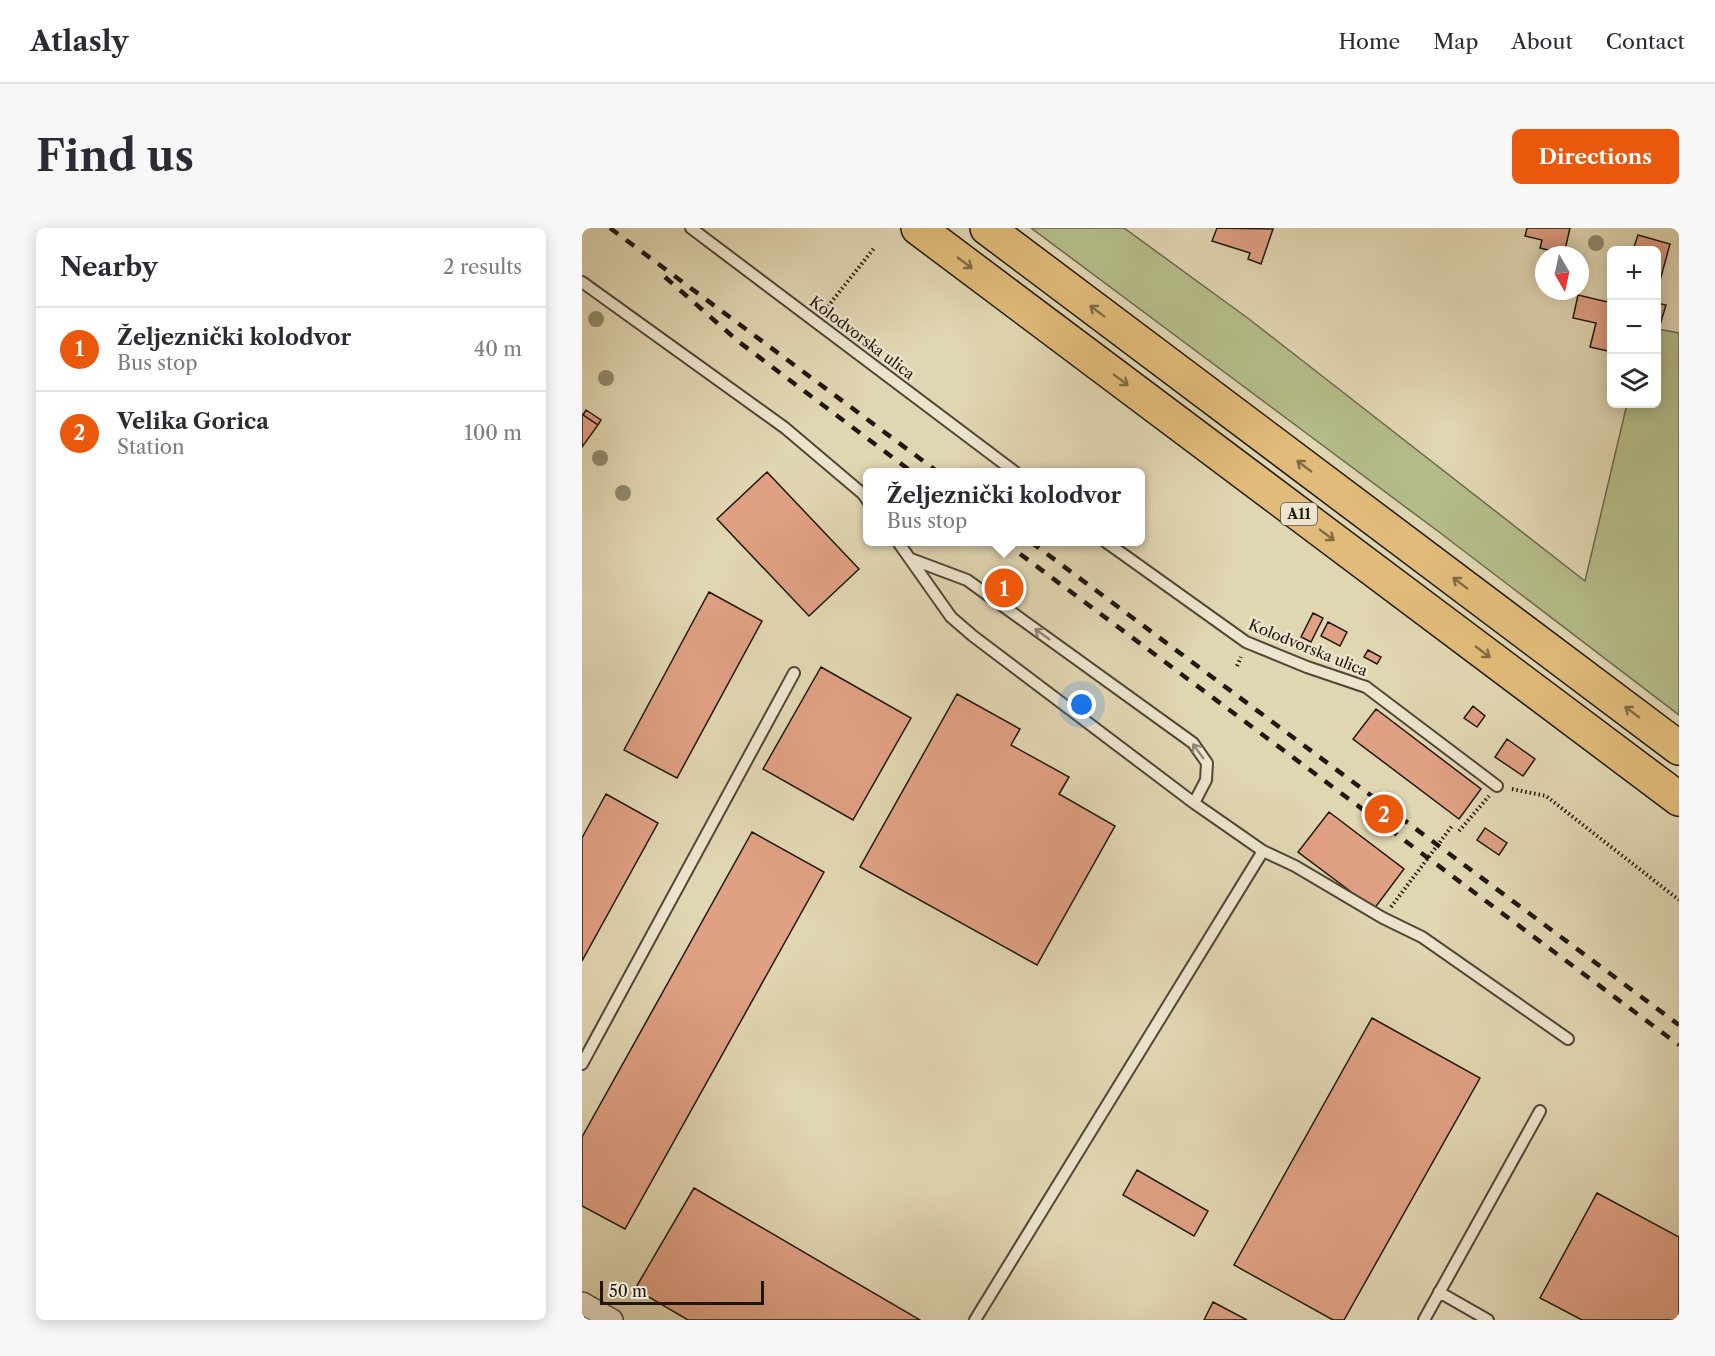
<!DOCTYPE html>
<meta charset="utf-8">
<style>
:root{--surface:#fff;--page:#f7f7f7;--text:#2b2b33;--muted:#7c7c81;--line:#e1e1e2;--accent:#ea580c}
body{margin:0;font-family:"Libre Caslon Text",serif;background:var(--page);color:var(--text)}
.controls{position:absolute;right:18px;top:18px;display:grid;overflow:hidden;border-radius:9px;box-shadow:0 3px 15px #0003}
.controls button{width:54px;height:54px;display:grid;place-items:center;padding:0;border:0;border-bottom:2px solid var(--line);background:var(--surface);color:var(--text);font:30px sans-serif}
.compass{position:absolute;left:953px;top:18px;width:54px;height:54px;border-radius:50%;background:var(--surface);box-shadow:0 3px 15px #0003;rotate:171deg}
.scale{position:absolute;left:18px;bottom:15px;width:164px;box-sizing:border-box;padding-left:6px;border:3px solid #20180d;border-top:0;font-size:16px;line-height:21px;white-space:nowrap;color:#20180d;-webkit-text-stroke:4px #ece4cd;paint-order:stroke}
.you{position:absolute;left:500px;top:477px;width:21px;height:21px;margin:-15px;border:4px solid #fff;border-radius:50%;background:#1a73e8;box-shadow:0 0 0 9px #1a73e833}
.badge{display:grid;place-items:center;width:39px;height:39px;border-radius:50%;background:var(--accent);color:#fff;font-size:20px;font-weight:700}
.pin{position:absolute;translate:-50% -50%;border:3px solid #fff;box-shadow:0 2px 6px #0006}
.popup{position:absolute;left:281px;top:240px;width:282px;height:78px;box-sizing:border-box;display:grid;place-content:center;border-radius:9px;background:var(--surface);filter:drop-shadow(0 2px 4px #0005);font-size:20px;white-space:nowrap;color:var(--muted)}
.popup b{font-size:22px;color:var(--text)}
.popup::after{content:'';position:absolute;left:50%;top:100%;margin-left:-12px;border:12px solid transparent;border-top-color:var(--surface)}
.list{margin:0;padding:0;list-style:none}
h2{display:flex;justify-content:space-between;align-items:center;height:78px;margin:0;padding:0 24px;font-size:26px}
h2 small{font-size:20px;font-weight:400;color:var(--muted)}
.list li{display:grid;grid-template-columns:39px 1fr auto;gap:18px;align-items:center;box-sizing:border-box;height:84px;padding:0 24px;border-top:2px solid var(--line)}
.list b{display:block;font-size:22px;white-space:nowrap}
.list p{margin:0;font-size:20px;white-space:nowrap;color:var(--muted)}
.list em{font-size:20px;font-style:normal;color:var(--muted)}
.icon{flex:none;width:33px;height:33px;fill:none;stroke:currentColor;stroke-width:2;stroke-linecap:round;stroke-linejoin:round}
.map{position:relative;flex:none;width:1097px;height:1092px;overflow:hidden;border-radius:9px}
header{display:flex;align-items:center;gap:36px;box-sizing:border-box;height:84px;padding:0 30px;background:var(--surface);border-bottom:2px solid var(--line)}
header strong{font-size:28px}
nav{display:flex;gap:33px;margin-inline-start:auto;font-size:21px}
.intro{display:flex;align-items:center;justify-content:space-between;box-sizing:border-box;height:144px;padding:0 36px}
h1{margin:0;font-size:42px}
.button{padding:15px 27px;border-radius:9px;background:var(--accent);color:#fff;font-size:21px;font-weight:700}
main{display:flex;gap:36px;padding:0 36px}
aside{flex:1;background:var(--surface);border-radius:9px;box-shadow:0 3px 15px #0003}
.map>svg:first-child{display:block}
</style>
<header>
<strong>Atlasly</strong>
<nav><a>Home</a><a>Map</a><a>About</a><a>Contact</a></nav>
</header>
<div class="intro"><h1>Find us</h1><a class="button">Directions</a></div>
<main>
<aside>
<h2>Nearby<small>2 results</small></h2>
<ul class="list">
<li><span class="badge">1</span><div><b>Željeznički kolodvor</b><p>Bus stop</p></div><em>40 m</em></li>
<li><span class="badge">2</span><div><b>Velika Gorica</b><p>Station</p></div><em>100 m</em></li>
</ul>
</aside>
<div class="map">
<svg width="1097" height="1092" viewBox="0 0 1097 1092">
<rect width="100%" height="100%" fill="#e1d6b2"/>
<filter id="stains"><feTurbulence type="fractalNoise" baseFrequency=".00333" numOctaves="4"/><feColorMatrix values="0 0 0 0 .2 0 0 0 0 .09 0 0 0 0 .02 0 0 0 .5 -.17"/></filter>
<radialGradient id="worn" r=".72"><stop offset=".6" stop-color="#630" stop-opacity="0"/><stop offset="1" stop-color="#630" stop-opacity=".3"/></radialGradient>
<!-- green -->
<path fill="#b5bd8a" stroke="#6a6a4c" stroke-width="1.5" d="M449,0h93l125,91 336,262 42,-177h29l1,-75 22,4v382l-240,-183z"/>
<!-- building -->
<path fill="#e0a083" stroke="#20180d" stroke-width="1.5" d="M635,0l56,1 -12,35 -13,-5 2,-6 -38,-12z
M945,0h43l-6,26 -24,-6 2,-8 -17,-4z
M1056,7l32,9 -14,51v-45h-23z
M996,67l34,8v49l-22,-5 6,-24 -23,-5z
M1074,75l10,2 -7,23 -3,-1z
M4,182l15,10 -3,5 -15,-10z
M0,186l16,11 -16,22z
M185,244l92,97 -50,47 -92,-97z
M127,364l53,29 -85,157 -53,-28z
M731,385l10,5 -12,24 -10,-5z
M746,394l19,10 -7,14 -19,-10z
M786,422l13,7 -4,7 -13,-7z
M239,439l90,51 -58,102 -90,-51z
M375,466l63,35 -9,16 58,32 -10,17 56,32 -78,139 -177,-98z
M891,478l12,10 -8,11 -13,-9z
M794,481l105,80 -22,30 -106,-80z
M925,511l28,20 -12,17 -28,-19z
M24,566l52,29 -76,138v-123z
M747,584l75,57 -30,40 -76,-57z
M903,600l22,15 -8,12 -22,-15z
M170,604l72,40 -199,357 -43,-23v-69z
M790,790l108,60 -136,242h-11l-99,-55z
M555,942l71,41 -14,25 -71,-41z
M112,960l226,132h-232l-53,-31z
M1015,965l82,44v83h-97l-42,-22z
M631,1074l34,18h-43z"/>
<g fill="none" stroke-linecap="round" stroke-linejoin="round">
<!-- lane casing -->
<g stroke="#504836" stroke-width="14">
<path id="lane" d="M109,0l324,244
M0,54l203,146 78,66 5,7
M316,314l53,75 22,19 221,167 69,48 32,15 88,52 39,19 146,102
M524,314l140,100 61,25 59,20 131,99
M329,331l56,21 226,163 14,20 -1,17 -12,23
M0,836l212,-391
M857,1064l49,28
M393,1092l288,-469
M842,1092l116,-209"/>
</g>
<!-- street casing -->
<g stroke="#504836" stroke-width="24">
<path id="street" d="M0,1075l30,17"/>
</g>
<!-- highway casing -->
<g stroke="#20180d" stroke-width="36">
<path id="highway" d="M336,0l761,571
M405,0l692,520"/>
</g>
<!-- path -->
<path stroke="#20180d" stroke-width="4" stroke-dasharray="1.5 3" stroke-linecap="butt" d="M243,82l50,-63
M655,438l4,-9
M930,561l34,7 133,104
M877,603l30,-35
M809,679l61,-81"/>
<!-- lane -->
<use href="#lane" stroke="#ece4cd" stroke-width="10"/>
<!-- street -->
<use href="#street" stroke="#ece4cd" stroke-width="21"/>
<!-- highway -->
<use href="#highway" stroke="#e0bb79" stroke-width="33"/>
<!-- rail -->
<path stroke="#20180d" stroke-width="4.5" stroke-dasharray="10 10" stroke-linecap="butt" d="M28,0l328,244
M83,49l74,65 173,130
M422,314l675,503
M449,314l648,483"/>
</g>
<!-- trees -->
<g fill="#90896c">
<circle cx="1014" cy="15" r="8"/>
<circle cx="14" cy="91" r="8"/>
<circle cx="24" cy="150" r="8"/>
<circle cx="18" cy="230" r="8"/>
<circle cx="41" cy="265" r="8"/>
</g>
<!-- one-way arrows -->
<defs><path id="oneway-shaft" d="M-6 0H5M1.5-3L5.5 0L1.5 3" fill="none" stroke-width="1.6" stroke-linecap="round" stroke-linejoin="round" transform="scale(1.5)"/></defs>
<g stroke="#806a43">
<use href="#oneway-shaft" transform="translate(383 35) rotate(37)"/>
<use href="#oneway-shaft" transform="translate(515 83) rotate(-143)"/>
<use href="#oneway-shaft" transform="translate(539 152) rotate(37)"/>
<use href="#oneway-shaft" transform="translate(722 238) rotate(-143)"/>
<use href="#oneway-shaft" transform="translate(745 307) rotate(37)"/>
<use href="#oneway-shaft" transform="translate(878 355) rotate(-143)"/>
<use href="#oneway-shaft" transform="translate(901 424) rotate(37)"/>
<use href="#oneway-shaft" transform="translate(1050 484) rotate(-143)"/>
</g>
<g stroke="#908877">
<use href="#oneway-shaft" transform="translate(460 406) rotate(-144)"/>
<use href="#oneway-shaft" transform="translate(616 523) rotate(-126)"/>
</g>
<g text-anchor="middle" stroke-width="5" stroke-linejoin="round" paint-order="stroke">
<!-- shield labels -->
<rect fill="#ece4cd" stroke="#5d5547" stroke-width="1.5" x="699" y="275" width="36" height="22" rx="4.5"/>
<g font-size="14" font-weight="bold" fill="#20180d">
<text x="717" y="291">A11</text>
</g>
<!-- street labels -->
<g font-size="15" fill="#20180d" stroke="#ece4cd">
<text transform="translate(280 110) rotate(37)" y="5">Kolodvorska ulica</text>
<text transform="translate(726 420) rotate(22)" y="5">Kolodvorska ulica</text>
</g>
</g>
<rect width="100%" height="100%" filter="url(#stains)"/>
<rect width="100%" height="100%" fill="url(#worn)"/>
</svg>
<div class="controls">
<button>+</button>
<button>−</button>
<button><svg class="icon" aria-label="layers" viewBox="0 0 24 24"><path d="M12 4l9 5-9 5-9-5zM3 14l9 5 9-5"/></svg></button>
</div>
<svg class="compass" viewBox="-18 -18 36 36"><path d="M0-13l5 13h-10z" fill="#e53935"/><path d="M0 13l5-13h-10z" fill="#7c7c81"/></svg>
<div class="scale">50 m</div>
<div class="you"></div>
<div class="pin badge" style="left:422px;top:360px">1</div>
<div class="popup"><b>Željeznički kolodvor</b>Bus stop</div>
<div class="pin badge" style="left:802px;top:586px">2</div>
</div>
</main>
